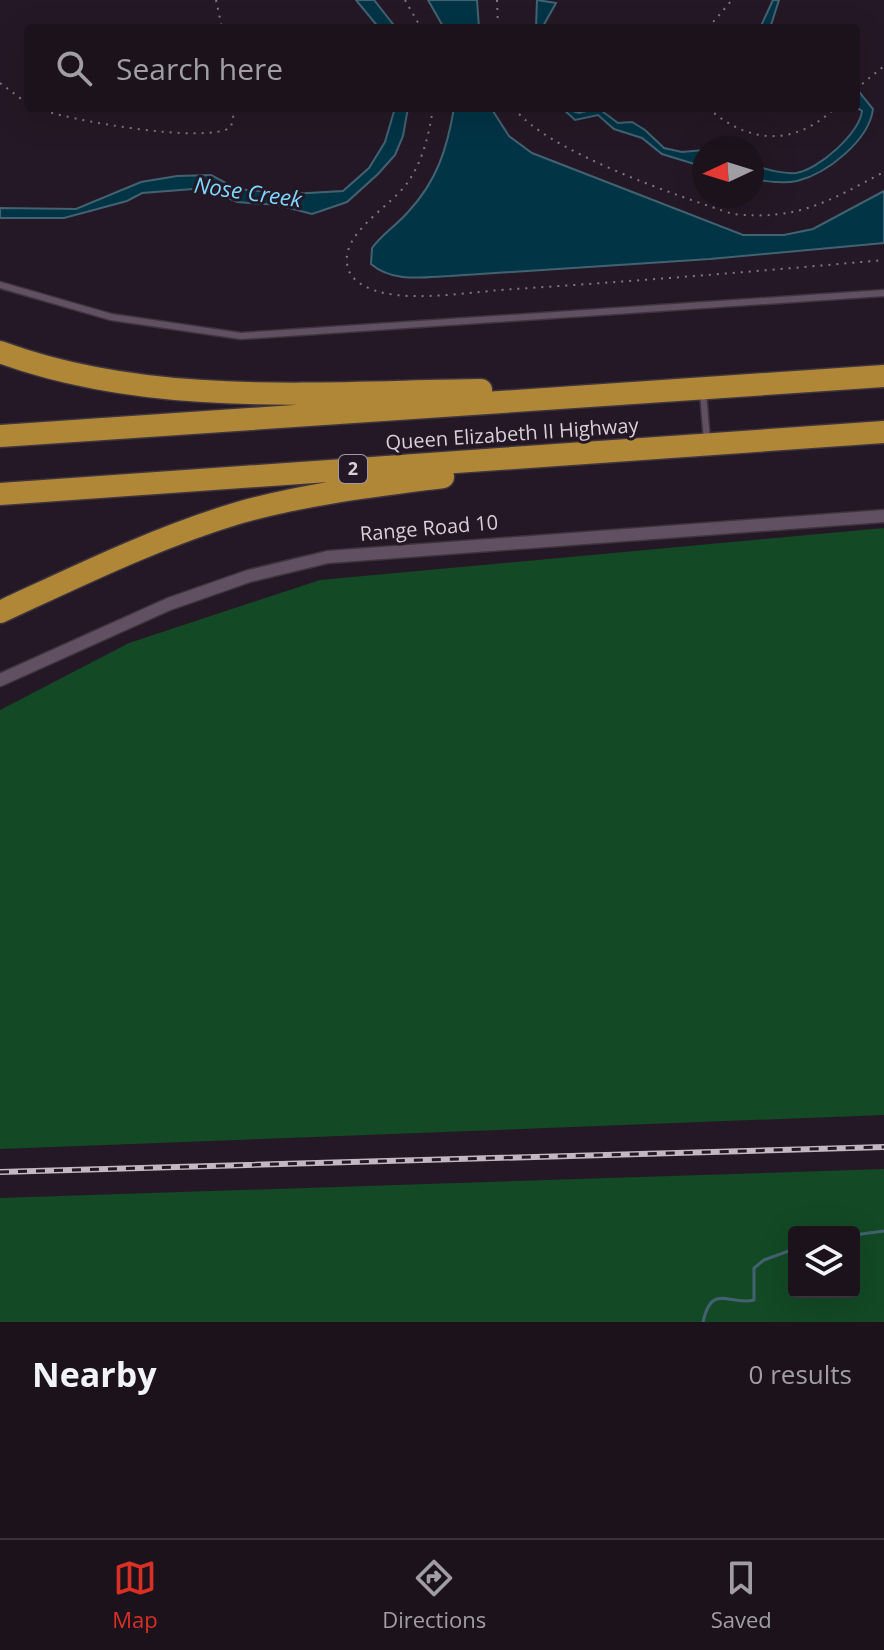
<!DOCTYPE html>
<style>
:root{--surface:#1c121c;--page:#251b25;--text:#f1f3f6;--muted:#a09ea3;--line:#3a323b;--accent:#d93025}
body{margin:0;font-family:"Open Sans",sans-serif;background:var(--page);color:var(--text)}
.controls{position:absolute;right:24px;bottom:24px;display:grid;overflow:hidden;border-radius:8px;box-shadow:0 8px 32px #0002}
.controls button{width:72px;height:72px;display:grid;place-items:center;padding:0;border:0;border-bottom:2px solid var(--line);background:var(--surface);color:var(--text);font:40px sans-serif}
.compass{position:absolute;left:692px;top:136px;width:72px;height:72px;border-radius:50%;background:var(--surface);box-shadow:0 8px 32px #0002;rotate:266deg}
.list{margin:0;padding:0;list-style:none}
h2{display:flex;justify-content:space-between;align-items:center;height:104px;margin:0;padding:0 32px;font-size:34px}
h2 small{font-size:26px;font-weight:400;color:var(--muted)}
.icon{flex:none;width:44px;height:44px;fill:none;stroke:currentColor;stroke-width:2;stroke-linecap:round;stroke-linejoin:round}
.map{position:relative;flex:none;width:884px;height:1322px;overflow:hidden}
.search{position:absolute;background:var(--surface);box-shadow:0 8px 32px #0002;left:24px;right:24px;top:24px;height:88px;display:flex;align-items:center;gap:20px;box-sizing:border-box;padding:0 28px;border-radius:8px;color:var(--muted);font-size:30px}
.sheet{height:216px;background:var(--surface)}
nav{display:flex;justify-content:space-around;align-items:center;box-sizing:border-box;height:112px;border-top:2px solid var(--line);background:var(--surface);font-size:22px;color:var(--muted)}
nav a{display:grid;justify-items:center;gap:4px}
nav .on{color:var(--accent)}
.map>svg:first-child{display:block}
</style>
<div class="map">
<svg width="884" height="1322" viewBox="0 0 884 1322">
<rect width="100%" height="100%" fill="#251826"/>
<!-- green -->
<path fill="#134925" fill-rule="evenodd" d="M884,528v587l-884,34v-439l129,-67 191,-63z
M884,1169v153h-884v-124zM794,1232h60v60h-60z"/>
<!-- water -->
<path fill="#013445" stroke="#426271" stroke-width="2" d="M356,0h18l22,28h-17z
M428,0h49l2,28h-35z
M537,0l19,3 -14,25h-6z
M773,0h6l-9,28h-10z
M856,88l17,21c-4,32 -47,65 -76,72 -15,3 -30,0 -45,-2v-14c14,4 29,9 44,8 22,-3 64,-40 66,-62l-6,-4z
M395,108h13l-5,28 -8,19 -17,19 -31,28 -35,12 -34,-9 -41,-3 -31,-14 -64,5 -15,8 -63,17h-64v-10l76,1 65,-27 36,-6 34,-1 26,14 54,5 52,-3 26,-23 16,-26z
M454,108h37l18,28 23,17 211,82h41l29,-6 71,-38v52l-174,16 -260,17c-26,1 -57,7 -79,-12l1,-16c10,-14 25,-23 36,-36 29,-31 39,-63 46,-104z
M562,108l17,5 19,-5 20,15 14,-1 13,8 19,18 18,4 22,-2v17l-42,-13 -20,-16 -28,-9 -16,-14 -23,5z"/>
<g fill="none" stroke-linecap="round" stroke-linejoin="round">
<!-- stream -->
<path stroke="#426271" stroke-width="3" d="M854,1235l30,-4
M703,1322c9,-40 26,-16 51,-22v-32l10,-8 30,-11"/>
<!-- lane casing -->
<g stroke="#3e343e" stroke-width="9">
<path id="lane" d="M0,285l111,32 130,19 643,-43
M703,392l4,49"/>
</g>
<!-- street casing -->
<g stroke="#3e343e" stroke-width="15">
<path id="street" d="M0,680l169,-76 80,-28 79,-19 556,-41"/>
</g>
<!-- highway casing -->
<g stroke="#3e343e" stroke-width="25">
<path id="highway" d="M0,352c152,56 323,40 481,38
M0,436l884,-60
M0,494l884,-62
M0,612c78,-36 155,-74 238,-99 67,-19 136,-27 205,-36"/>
</g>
<!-- path -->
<path stroke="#817681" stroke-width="2" stroke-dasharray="2 6" stroke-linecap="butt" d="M216,0l6,28
M405,0l16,28
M497,0l1,28
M708,28l24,-28
M0,83l28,21
M856,89l28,-23
M36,108c30,12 171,37 195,19l4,-19
M433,108c-4,27 -10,52 -25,74 -17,25 -70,52 -60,86 3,13 20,21 32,24 37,10 96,-1 134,-3 124,-8 247,-18 370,-29
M514,108c32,43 166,89 219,106 65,7 96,-13 151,-42
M708,108c42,37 87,38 127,0"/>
<!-- lane -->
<use href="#lane" stroke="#605061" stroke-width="6"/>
<!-- street -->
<use href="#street" stroke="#605061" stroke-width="12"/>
<!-- highway -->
<use href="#highway" stroke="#b08737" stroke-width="22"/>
<!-- rail casing -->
<g stroke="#c2b7c2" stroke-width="6">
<path id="rail" d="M0,1172l884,-25"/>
</g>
<!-- rail -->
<use href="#rail" stroke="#251826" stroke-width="3" stroke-dasharray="9" stroke-linecap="butt"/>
</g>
<g text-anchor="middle" stroke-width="6" stroke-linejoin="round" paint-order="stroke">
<!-- shield labels -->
<rect fill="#251826" stroke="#a297a3" stroke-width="2" x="339" y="455" width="28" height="28" rx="6"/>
<g font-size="18" font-weight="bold" fill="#d8ced8">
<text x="353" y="475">2</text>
</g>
<!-- street labels -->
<g font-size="20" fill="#d8ced8" stroke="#251826">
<text transform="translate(512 434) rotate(-4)" y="7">Queen Elizabeth II Highway</text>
<text transform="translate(429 528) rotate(-5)" y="7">Range Road 10</text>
</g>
<!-- water labels -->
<g font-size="22" font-style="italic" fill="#7dd8fd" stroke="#251826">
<text transform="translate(248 192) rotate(8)" y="8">Nose Creek</text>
</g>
</g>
</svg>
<div class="controls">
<button><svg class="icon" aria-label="layers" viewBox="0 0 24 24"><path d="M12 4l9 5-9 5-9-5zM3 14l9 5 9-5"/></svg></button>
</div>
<svg class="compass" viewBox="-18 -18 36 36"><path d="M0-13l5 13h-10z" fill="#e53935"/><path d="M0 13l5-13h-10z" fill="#a09ea3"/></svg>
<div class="search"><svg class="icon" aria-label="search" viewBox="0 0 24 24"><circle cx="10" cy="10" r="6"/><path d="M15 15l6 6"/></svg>Search here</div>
</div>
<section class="sheet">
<h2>Nearby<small>0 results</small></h2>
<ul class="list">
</ul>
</section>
<nav>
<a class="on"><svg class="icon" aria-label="map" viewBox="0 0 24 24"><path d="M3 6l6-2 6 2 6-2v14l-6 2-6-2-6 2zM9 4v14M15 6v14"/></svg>Map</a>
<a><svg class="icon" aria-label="directions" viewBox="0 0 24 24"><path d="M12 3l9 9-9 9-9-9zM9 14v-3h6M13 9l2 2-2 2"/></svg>Directions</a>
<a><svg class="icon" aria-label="saved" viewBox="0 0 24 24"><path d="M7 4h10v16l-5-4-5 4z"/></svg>Saved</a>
</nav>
